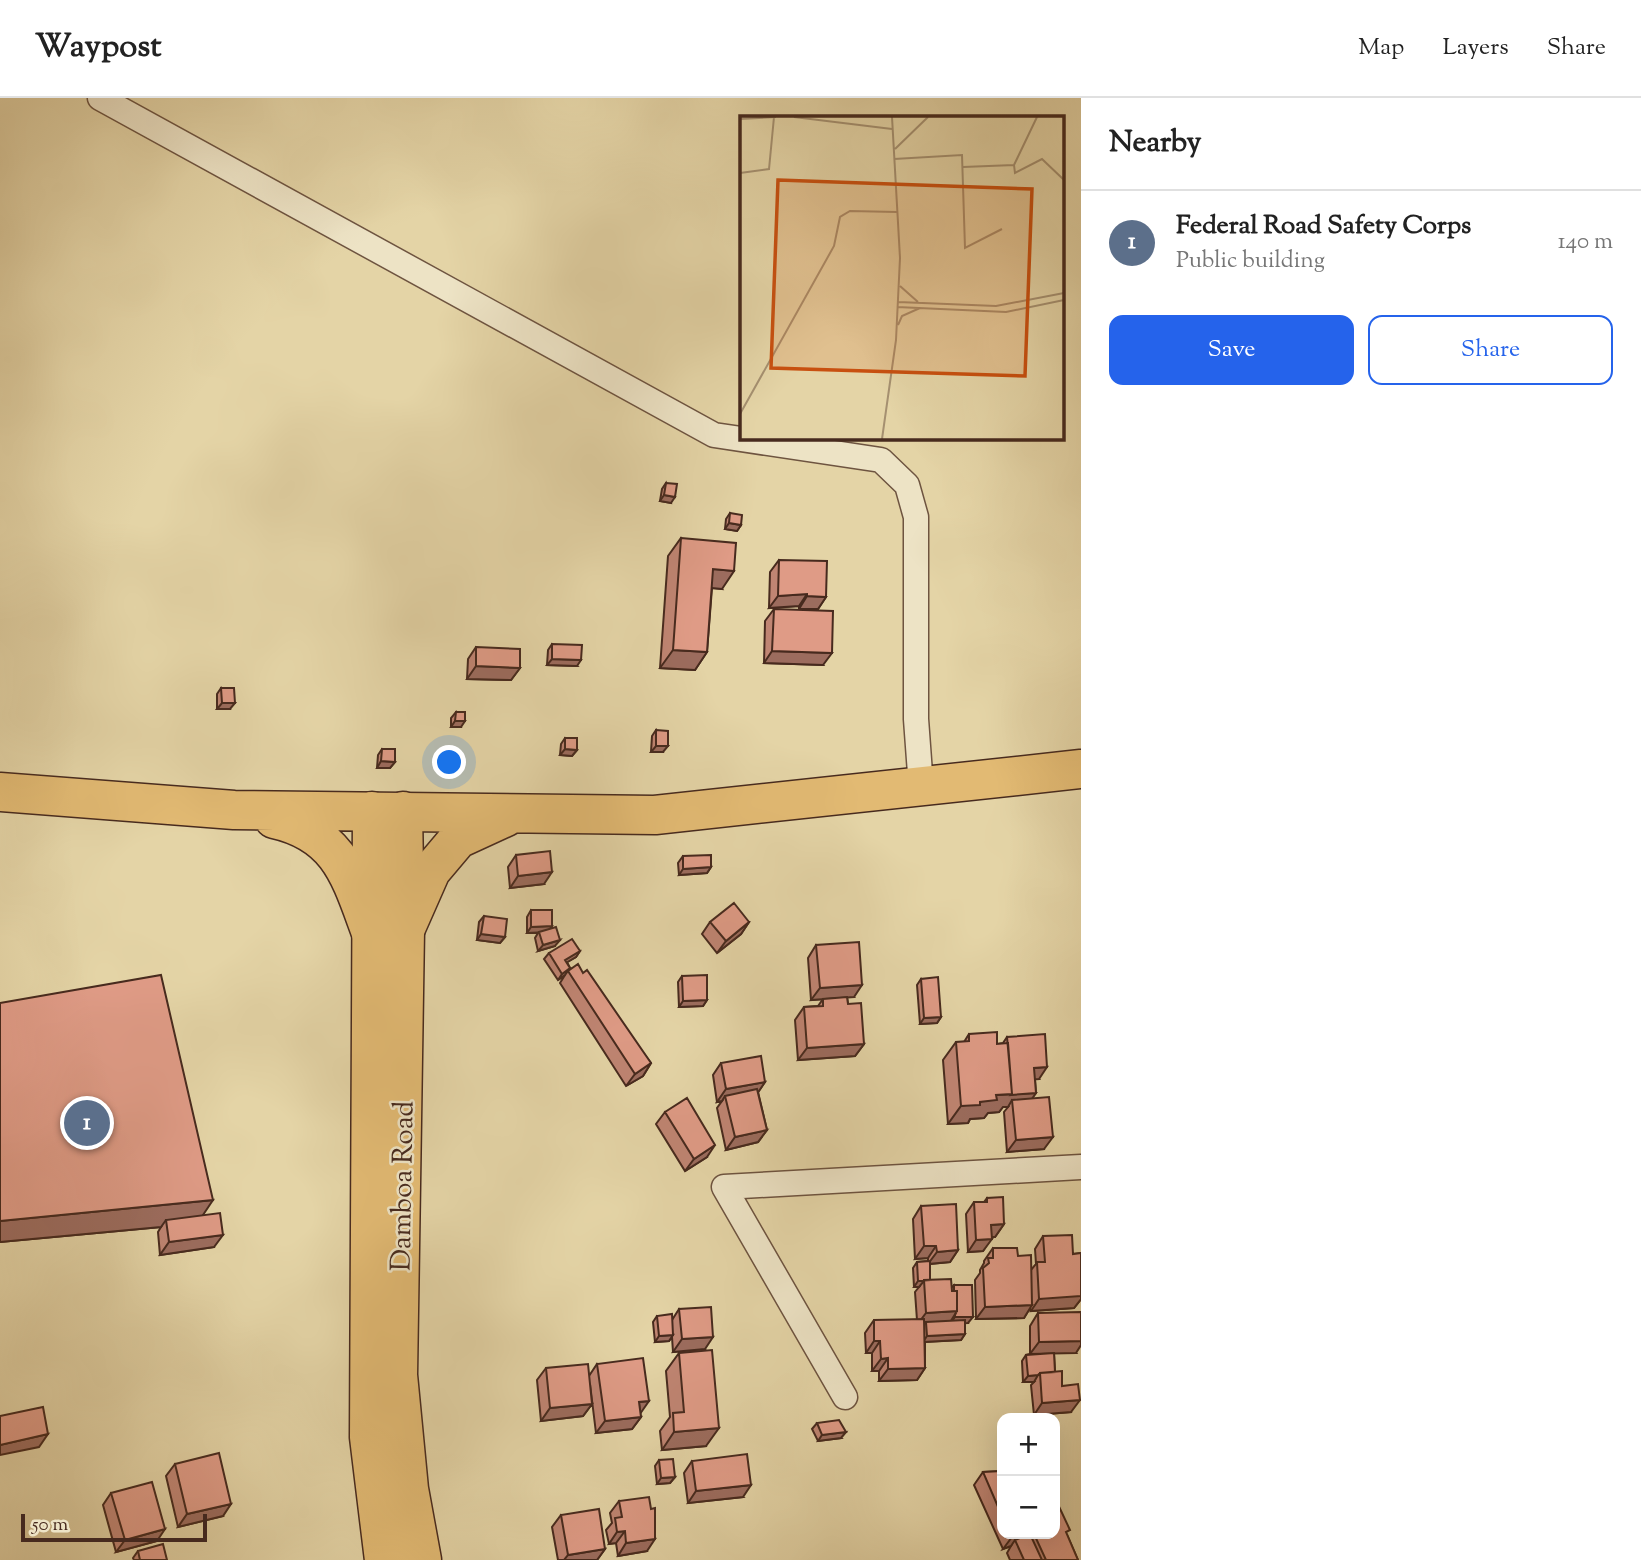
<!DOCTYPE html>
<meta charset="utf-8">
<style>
:root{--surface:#fff;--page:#f6f6f6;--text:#222;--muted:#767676;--line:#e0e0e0;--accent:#2563eb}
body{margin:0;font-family:"Sorts Mill Goudy",serif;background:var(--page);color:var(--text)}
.controls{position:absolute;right:21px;bottom:21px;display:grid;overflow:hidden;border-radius:14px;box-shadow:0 7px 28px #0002}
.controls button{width:63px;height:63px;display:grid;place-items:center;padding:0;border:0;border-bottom:2px solid var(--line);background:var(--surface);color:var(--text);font:35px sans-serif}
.scale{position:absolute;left:21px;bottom:18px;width:186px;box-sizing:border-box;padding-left:7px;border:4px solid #472a1e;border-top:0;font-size:19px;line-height:24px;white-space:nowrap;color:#472a1e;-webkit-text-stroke:5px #ede3c5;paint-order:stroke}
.you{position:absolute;left:450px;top:665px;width:24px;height:24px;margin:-18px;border:5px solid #fff;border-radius:50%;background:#1a73e8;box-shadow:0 0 0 10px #1a73e833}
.badge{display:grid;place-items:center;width:46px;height:46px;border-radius:50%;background:var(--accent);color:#fff;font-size:23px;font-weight:700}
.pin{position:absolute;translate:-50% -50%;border:4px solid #fff;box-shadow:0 2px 7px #0006}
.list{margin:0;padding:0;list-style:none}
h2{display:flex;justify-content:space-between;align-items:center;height:91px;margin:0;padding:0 28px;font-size:30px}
h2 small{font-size:23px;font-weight:400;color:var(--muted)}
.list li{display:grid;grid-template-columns:46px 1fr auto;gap:21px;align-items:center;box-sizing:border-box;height:105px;padding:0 28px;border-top:2px solid var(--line)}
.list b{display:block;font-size:26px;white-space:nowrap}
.list p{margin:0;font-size:23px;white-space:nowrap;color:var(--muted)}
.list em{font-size:23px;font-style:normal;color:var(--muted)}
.actions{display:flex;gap:14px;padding:21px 28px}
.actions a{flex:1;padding:16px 0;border:2px solid var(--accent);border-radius:14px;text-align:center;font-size:24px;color:var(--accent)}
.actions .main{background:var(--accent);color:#fff}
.map{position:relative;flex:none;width:1081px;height:1462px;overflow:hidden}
header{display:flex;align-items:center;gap:42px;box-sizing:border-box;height:98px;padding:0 35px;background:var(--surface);border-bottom:2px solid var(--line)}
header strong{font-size:33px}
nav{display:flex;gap:38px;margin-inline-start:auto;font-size:24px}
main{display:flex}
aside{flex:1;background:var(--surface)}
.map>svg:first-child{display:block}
</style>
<header>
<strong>Waypost</strong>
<nav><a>Map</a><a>Layers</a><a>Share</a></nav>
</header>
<main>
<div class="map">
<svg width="1081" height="1462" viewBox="0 0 1081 1462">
<rect width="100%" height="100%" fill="#e4d4a6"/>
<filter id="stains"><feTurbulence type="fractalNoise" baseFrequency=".00286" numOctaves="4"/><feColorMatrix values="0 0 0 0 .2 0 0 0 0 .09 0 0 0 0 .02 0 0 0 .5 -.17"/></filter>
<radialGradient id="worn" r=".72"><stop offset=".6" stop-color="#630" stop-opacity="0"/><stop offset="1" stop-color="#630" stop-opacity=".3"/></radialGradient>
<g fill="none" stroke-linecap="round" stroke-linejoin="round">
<!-- minor casing -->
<g stroke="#6e5440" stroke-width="27">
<path id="minor" d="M100,0l614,337 167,25 26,25 9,32v202l5,68
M845,1299l-121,-210 357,-20"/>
</g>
<!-- primary casing -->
<g stroke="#472a1e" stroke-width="41">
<path id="primary" d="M372,713l-3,626 15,123
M403,713l2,119 -7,445 11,114 13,71"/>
</g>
<!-- trunk casing -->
<g stroke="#472a1e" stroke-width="41">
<path id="trunk" d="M0,694l234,18 421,5 426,-46
M274,721c68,15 77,61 99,119
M405,832l26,-59 27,-32 48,-22"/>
</g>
<!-- minor -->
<use href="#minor" stroke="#ede3c5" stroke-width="24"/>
<!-- primary -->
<use href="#primary" stroke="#e2ba73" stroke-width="38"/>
<!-- trunk -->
<use href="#trunk" stroke="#e2ba73" stroke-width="38"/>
</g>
<!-- wall -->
<path fill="#c08573" stroke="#472a1e" stroke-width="2" d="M666,385l5,20 -11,-2 2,-12z
M730,415l11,12 -4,6 -12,-2 1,-10z
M681,440l41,51 -10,-1 -5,64 -12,18 -35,-2 8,-112z
M779,462l47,37 -8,12h-19v-3l-30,2 1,-36z
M774,511l49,56 -59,-2 1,-42z
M552,546l25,22 -30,-1 1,-15z
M476,549l44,21 -9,12 -44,-1 1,-20z
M221,590l9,21h-13v-15z
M456,614l5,15h-10v-9z
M656,632l7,22h-12l1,-16z
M565,640l12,12 -5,6 -12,-1 1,-11z
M382,651l13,13 -5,6h-13l1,-13z
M516,757l28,29 -34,4 -2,-21z
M683,758l28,11 -4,6 -28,2 -1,-12z
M531,812l20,18 4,18 -17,5 -3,-13 3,-5h-11v-16z
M484,818l21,21 -5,6 -23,-3 2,-18z
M710,824h39l-8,12 -24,19 -15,-19z
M816,847l38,52h-7l1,7 16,40 -9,12 -57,4 -3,-40 9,-13 14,-1 5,-7 -12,1 -3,-42z
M580,853l-4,6 -9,5 3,6 13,5 68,90 -8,13 -17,10 -66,-103 5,-8 -7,5 -14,-21 5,-6z
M682,878l25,24 -4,6 -24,1 -1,-25z
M921,881l20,38 -4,6 -17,1 -3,-39z
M969,936l28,10 6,-1 4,-6 32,42h-4l1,14 -4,5 12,51 -37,3 -3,-40 4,-5h-5l-4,5 -11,1 -4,5 -14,1 -2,4 -20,1 -5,-64 13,-18h8z
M721,965l44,19 -7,10 9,38 -9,12 -32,8 -9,-42 5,-7 -5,1 -4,-27z
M665,1014l42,45 -22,14 -29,-47z
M987,1100l17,26 -9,13h-3l-9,14 -15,1 -2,-38 8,-12h10z
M921,1108l37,44 -8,12 -20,2v16l21,8 3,-3 14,38h-3v11l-4,6 -36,2v26l-8,12 -38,1v-10h-7v-18h-6l-1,-20 9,-13h43l-2,-28 4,-5h-5l-1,-19 4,-6 11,-1v-3l-13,1 -2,-40z
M202,1117l12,32 -54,8 -2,-23 3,-5 -161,15z
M1043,1138l30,18 8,-1v46l-7,9 -43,3 -1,-3 -6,10 -48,1 -1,-39 5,-7v-3l4,-7v-2l9,-13 25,8 13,14 5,-6 -1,-15z
M679,1211l26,40 -32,3 -1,-15 -3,4 -14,1 -2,-20 4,-6 15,4z
M1038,1215l38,40h-22l1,19 7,14 9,26 -37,3 -3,-30 3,-3h-11l-1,-21 4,-6 4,-1v-28z
M679,1255l27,93 -44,4 -2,-19 10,-14 -4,-46z
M597,1266l43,49 1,4 -9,12 -36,4 -6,-49 2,20 -9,12 -42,5 -4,-41 9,-12 43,8z
M817,1325l24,15 -23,3 -6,-12z
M659,1362l16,17 -5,6 -13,1 -2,-18z
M692,1363l51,36 -55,6 -4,-30z
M175,1366l48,52 -45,11 -12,-51z
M1002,1373v63h53l12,1 11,25h-68l-3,-7 4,-7 -8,3 -29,-64 9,-13z
M111,1395l46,48 -41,11 -13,-47z
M619,1403l28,50 -29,5 -2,-13 -7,1 -3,-14 6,-7 -2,-10z
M561,1417l44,34 -8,11h-39l-6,-33z
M138,1453l29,9h-33l-1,-2z"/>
<!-- shaded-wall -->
<path fill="#9c6c5e" stroke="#472a1e" stroke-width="2" d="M664,397l11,2 -4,6 -11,-2z
M729,425l12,2 -4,6 -12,-2z
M713,471l21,2 -12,18 -21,-2z
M807,496l-8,12 -30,2 9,-12z
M807,498l19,1 -8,12h-19z
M673,552l34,2 -12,18 -35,-2z
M772,553l60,2 -9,12 -59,-2z
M552,561l29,1 -4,6 -30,-1z
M476,568l44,2 -9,12 -44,-1z
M222,605h13l-5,6h-13z
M455,623h10l-4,6h-10z
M656,648h12l-5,6h-12z
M565,651l12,1 -5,6 -12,-1z
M381,663l14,1 -5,6h-13z
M711,769l-4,6 -28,2 4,-6z
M552,774l-8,12 -34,4 8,-12z
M749,824l-8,12 -24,19 9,-12z
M552,828l-4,6 -21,1 4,-6z
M481,836l24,3 -5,6 -23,-3z
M560,842l-5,6 -17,5 5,-6z
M580,853l-4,6 -15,9 4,-6z
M570,870l-5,7 -7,5 4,-6z
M862,887l-8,12 -43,3 9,-12z
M707,902l-4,6 -24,1 4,-6z
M941,919l-4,6 -17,1 4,-6z
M864,946l-9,12 -57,4 9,-12z
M651,965l-8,13 -17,10 9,-12z
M1047,969l-8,12 -13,1 8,-12z
M765,984l-8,12 -32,2 -3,5 -5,1 9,-13z
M1036,995l-9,13 -15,-6 -4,7h-5l-4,5 -11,1 -4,5 -14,1 -2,4 -20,1 13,-18 19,-4 16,-7z
M767,1032l-9,12 -32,8 9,-13z
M1053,1039l-9,12 -37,3 9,-12z
M715,1047l-8,12 -22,14 9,-12z
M213,1102l-16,24 -31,-4 -5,7 -161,15v-21z
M1004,1126l-9,13h-12l8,-12z
M223,1137l-9,12 -54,8 9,-13z
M992,1141l-9,12 -15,1 8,-12z
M924,1148h12l-8,12 -13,1z
M958,1152l-8,12 -22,2 9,-12z
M918,1183h6l-5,6h-5z
M1081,1191v10l-7,9 -43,3 8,-12z
M1032,1207l-8,13 -48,1 9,-12z
M957,1213l-8,13 -23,-2 -2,3h-7l9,-12z
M955,1219h18l-5,6 -18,1z
M965,1236l-4,6 -38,2 4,-6z
M673,1237l-4,6 -14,1 4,-6z
M713,1239l-8,12 -32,3 9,-13z
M874,1243h6l-8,12h-6z
M1081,1243v4l-5,8 -46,1 9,-12z
M888,1260l-9,13h-7l9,-12z
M925,1270l-8,12 -38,1 9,-12z
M1038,1277l-4,7h-11l5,-6z
M1080,1302l-9,12 -37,3 8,-12z
M649,1303l-9,13 -1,-12z
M592,1306l-9,12 -42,5 9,-13z
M641,1319l-9,12 -36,4 9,-12z
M719,1330l-13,18 -44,4 12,-18z
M846,1334l-5,6 -23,3 4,-6z
M48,1336l-9,13 -39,8v-10z
M675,1379l-5,6 -13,1 4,-6z
M751,1387l-8,12 -55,6 8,-12z
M231,1406l-8,12 -45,11 9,-13z
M165,1431l-8,12 -41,11 9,-12z
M625,1433l-9,12 -7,1 8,-12z
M1020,1436h9l-14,6 -4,6 -8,3 9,-12z
M655,1441l-8,12 -29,5 8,-13z
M605,1451l-8,11h-33l4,-5z"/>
<!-- building -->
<path fill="#df9b86" stroke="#472a1e" stroke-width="2" d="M666,385l11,1 -2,13 -11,-2z
M730,415l12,2 -1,10 -12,-2z
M681,440l55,5 -2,28 -21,-2 -6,83 -34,-2z
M779,462l48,1 -1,36 -19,-1v-2l-29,2z
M774,511l59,2 -1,42 -60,-2z
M552,546l30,1 -1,15 -29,-1z
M476,549l44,2v19l-44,-2z
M221,590h13l1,15h-13z
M456,614h9v9h-10z
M656,632l12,1v15h-12z
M565,640h12v12l-12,-1z
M382,651h13v13l-14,-1z
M550,753l2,21 -34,4 -2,-21z
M711,757v12l-28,2v-13z
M734,805l15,19 -23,19 -16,-19z
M531,812h21v16l-21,1z
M484,818l23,3 -2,18 -24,-3z
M556,829l4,13 -17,5 -4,-13z
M572,841l8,12 -15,9 5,8 -8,6 -13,-21z
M859,844l3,43 -42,3 -4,-43z
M578,866l5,9 4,-3 64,93 -16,11 -67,-103z
M161,877l52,225 -213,21v-218z
M707,877v25l-24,1 -1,-25z
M938,879l3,40 -17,1 -3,-39z
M847,899l1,7 13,-1 3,41 -57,4 -3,-41 19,-1v-7z
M997,934v12l11,-1 4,51 -16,1 1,5 -17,2v3l-19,1 -5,-64 13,-1v-7z
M1045,936l2,33 -13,1 2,25 -25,2 1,-1 -5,-57z
M761,958l4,26 -39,7 -5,-26z
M757,991l10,41 -32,7 -10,-41z
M1049,999l4,40 -37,3 -4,-40z
M687,1000l28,47 -21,14 -29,-47z
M1003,1099l1,27 -13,1 1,14 -16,1 -2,-38h13v-4z
M956,1106l2,46 -21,2 -1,-6h-12l-3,-40z
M220,1115l3,22 -54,7 -3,-22z
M1072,1137l1,19 8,-1v43l-42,3 -2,-37h8l-2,-26z
M993,1150h24l1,8 13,-1 1,50 -47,2 -2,-39 6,-5 -1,-5h5z
M930,1163v19l-12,1 -1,-19z
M951,1181l1,12h5v20l-31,2 -2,-33z
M954,1187h18l1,32h-18v-2l2,-4v-20h-3z
M711,1209l2,30 -31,2 -3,-30z
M1081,1214v29l-42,1 -1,-29z
M672,1216l1,21 -14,1 -2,-20z
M924,1221l1,49 -37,1v-11l-7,1 -1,-18h-6v-21z
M965,1222v14l-38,2 -1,-14z
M712,1252l7,78 -45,4 -1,-19 11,-1 -5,-59z
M1054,1255l1,19 -15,1 -2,2 -10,1 -2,-21z
M643,1260l6,43 -10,1 2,15 -36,4 -8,-57z
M588,1266l4,40 -42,4 -4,-40z
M1062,1273v15l16,-2 2,16 -38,3 -2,-30z
M43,1309l5,27 -48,11v-29z
M839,1322l7,12 -24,3 -5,-12z
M219,1355l12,51 -44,10 -12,-50z
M747,1356l4,31 -55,6 -4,-30z
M673,1361l2,18 -14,1 -2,-18z
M1002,1373v45l-19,-44z
M152,1384l13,47 -40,11 -14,-47z
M649,1399l2,12 4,-1v31l-29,4 -1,-12 -8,1 -2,-14 7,-1 -3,-16z
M1055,1400l15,32 -4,2 12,28h-32l-12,-26h21z
M599,1411l6,40 -37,6 -7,-40z
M1010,1436h10l-8,3z
M1030,1436l12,26h-18l-9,-20z
M163,1446l4,16h-27l-2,-9z"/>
<g text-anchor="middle" stroke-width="5" stroke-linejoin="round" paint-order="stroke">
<!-- street labels -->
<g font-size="28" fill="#472a1e" stroke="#ede3c5">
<text transform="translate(401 1088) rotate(-89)" y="10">Damboa Road</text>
</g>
</g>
<!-- overview -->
<g transform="translate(740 18)">
<rect width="324" height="324" fill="#e4d4a6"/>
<path fill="none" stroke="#a59070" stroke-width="2" d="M54,1l98,12M0,3l36,-2M155,33l33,-32M154,43l68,-4 3,93 37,-19M274,49l1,8 27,-14 22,21M223,51l51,-2 23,-48M0,57l29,-4 5,-52M160,170l18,16M158,186l98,4 68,-13M157,191l109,5 58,-12M158,209l4,-9 18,-8M0,298l94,-168 6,-29 10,-6 47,1M142,323l14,-99 4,-82 -8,-141"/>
<path fill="#c85010" fill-opacity="0.15" stroke="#c85010" stroke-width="3.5" d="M38,64l254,9 -7,187 -254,-8z"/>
<rect width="324" height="324" fill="none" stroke="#472a1e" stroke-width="3.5"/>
</g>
<rect width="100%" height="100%" filter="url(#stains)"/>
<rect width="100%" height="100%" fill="url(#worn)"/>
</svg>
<div class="controls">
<button>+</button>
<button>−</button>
</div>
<div class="scale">50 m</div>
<div class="you"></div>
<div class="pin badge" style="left:87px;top:1025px;background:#5c6f8a">1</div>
</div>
<aside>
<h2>Nearby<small></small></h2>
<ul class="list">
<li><span class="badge" style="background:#5c6f8a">1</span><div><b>Federal Road Safety Corps</b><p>Public building</p></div><em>140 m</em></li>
</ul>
<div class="actions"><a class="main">Save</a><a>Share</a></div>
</aside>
</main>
